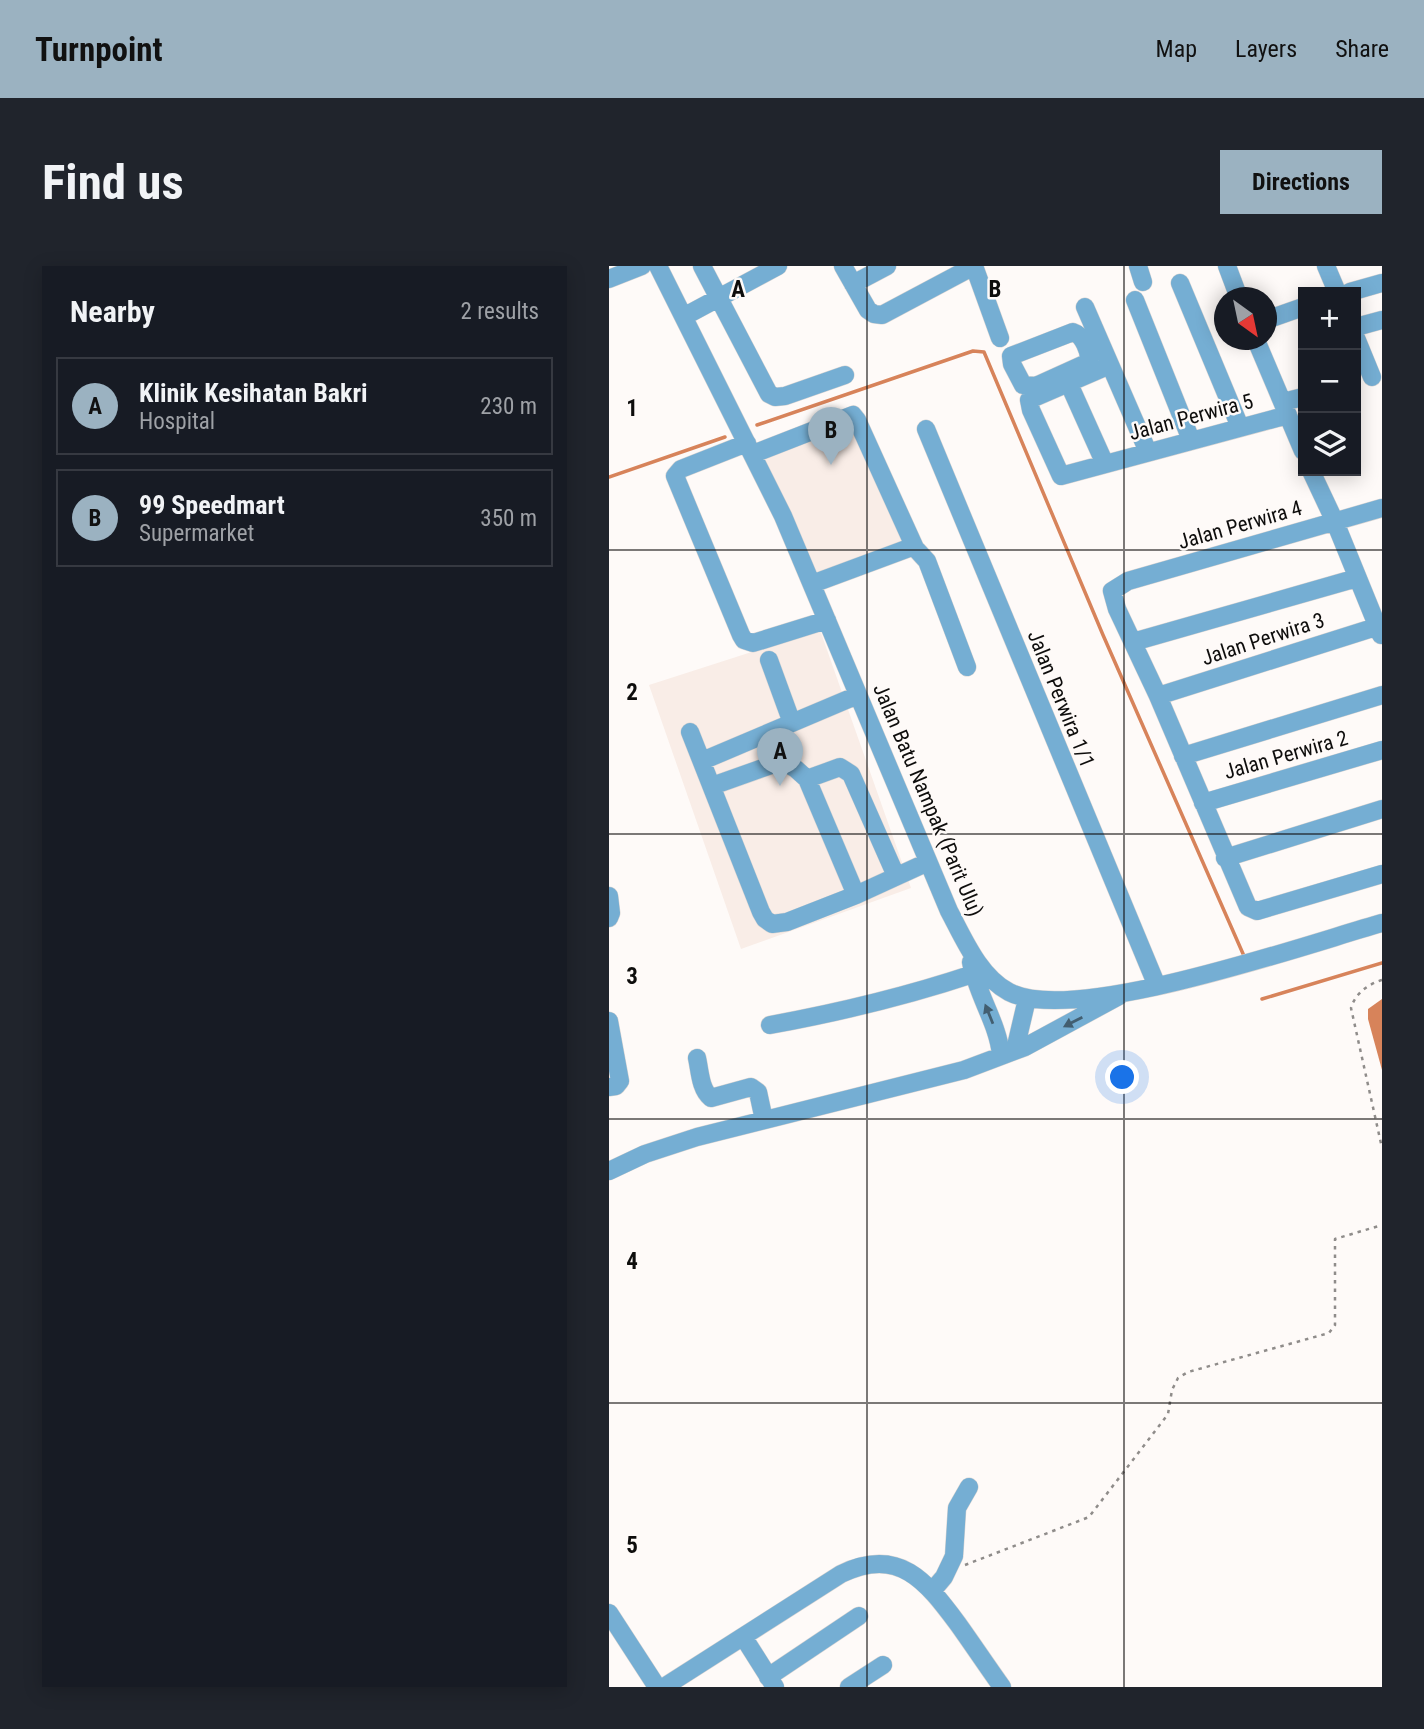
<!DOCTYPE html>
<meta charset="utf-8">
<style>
:root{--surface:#171b24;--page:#20242c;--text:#f1f3f6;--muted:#9ea1a6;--line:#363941;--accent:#9bb2c1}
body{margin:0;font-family:"Roboto Condensed",sans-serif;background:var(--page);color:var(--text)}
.controls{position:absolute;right:21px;top:21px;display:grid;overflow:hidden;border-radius:0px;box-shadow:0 4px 18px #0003}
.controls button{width:63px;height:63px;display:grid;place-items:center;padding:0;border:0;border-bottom:2px solid var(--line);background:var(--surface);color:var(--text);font:35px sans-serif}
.compass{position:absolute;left:605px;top:21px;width:63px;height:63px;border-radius:50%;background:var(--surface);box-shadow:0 4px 18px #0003;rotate:147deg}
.you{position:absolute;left:514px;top:812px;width:24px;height:24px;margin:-18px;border:5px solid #fff;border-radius:50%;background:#1a73e8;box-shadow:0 0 0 10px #1a73e833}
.badge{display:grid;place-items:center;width:46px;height:46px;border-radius:50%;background:var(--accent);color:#111;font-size:23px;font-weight:700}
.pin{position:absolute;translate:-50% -58px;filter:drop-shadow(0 2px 4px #0008)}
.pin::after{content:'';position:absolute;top:37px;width:24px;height:21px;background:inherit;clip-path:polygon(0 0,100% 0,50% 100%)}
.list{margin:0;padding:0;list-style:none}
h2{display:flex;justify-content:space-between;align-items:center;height:91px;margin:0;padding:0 28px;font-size:30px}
h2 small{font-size:23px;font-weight:400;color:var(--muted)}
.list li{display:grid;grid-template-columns:46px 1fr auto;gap:21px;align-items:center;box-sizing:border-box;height:98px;margin:0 14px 14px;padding:0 14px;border:2px solid var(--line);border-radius:0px}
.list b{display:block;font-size:26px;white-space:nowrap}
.list p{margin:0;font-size:23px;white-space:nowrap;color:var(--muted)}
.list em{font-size:23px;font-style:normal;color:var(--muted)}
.icon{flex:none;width:38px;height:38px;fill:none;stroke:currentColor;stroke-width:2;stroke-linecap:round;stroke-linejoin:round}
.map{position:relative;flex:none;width:773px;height:1421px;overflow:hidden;border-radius:0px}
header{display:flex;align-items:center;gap:42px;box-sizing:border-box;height:98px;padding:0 35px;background:var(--accent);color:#111}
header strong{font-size:33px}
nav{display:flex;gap:38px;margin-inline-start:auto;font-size:24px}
.intro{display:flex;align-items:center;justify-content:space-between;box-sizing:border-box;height:168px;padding:0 42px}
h1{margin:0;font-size:49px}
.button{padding:18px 32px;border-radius:0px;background:var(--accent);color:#111;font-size:24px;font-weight:700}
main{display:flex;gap:42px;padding:0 42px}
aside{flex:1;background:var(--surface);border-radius:0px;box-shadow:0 4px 18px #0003}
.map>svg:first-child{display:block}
</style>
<header>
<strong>Turnpoint</strong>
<nav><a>Map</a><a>Layers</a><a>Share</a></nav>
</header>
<div class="intro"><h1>Find us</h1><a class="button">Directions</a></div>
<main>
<aside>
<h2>Nearby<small>2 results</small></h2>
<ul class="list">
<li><span class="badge">A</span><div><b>Klinik Kesihatan Bakri</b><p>Hospital</p></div><em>230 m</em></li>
<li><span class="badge">B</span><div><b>99 Speedmart</b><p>Supermarket</p></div><em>350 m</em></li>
</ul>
</aside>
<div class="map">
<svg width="773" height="1421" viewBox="0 0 773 1421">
<rect width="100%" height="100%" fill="#fefaf8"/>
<!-- built -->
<path fill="#f9ede7" d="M239,146l69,133 -96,41 -62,-137z
M211,364l91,258 -170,61 -92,-264z"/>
<!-- water -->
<path fill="#d7835a" d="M773,733v71l-14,-51v-10z"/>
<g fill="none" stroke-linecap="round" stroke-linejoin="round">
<!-- stream -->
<path stroke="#d7835a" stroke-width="3.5" d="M148,159l216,-74 11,1 119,283 141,321
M0,211l116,-40
M653,733l120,-36"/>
<!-- minor casing -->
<g stroke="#d8d4d2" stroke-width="19">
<path id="minor" d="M49,0l125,250 166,395c15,28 30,65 60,81 65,34 298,-48 373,-69
M93,0l67,128 6,3 10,-1 60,-21
M234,0l25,44 6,4 8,1 92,-49
M365,0l26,72
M529,0l5,16
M618,0l12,32
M717,0l11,26
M0,13l33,-13
M571,17l60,144
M244,18l34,-18
M741,26l32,-9
M526,34l56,140
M476,41l63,145
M76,50l93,-50
M657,54l37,-13
M747,61l26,-7
M464,66c10,3 17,20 16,30l-53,24 -13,-1 -11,-21 -1,-8z
M747,72l16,39
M647,74l47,111
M501,99l-81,35 2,10 30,66 227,-61
M456,109l40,89
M674,136l20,-5
M317,163l231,557
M138,177l-66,26 -6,7 66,159 3,5 9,3 74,-23
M144,188l100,-39 4,5 58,128
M702,205l24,51 46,113
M773,242l-254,73 -16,10 5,18 41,87 90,211 9,4 125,-37
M203,318l97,-36h6l12,13 40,106
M524,376l224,-64
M160,394l23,63
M549,430l224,-71
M81,466l71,180 4,7 7,5 15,-2 69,-27 72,-33
M574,490l199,-61
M93,495l156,-66
M198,513l33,-12 11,7 45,102
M103,520l62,-22 15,1 7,4 11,10 49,116
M594,537l179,-53
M616,592l157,-49
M0,630l2,17 -2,5
M362,696c6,33 27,61 30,93
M0,755l11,60 -4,5 -7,1
M161,759c71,-13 134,-28 203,-51
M406,784l12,-51
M88,792c3,13 3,31 14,40l40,-11 7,5 6,28
M0,905l36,-17 52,-17 267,-67 61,-23 94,-51
M324,1324l11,-13 10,-21 3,-48 12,-21
M0,1347l48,74
M135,1372l31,49
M159,1411l91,-61
M55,1421l177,-113c58,-28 85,7 117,50 15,21 29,42 44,63
M240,1421l34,-22"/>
</g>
<!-- path -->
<path stroke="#8f8c8a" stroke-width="2.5" stroke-dasharray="3.5 5" stroke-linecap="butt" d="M773,714c-14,4 -27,14 -31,28l31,140
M356,1299l124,-48 73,-95 6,-8 4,-24 6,-12 10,-6 141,-39 6,-8v-86l47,-14"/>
<!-- minor -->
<use href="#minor" stroke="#75aed3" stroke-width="18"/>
</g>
<!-- one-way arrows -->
<defs><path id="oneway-solid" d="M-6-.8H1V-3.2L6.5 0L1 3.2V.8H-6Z" transform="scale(1.75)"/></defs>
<g fill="#425e70">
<use href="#oneway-solid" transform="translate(380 748) rotate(-112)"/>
<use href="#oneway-solid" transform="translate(464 756) rotate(153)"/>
</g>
<!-- grid -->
<path fill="none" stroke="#0e0d0c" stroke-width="2" stroke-opacity="0.55" d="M258,0v1421M515,0v1421M0,284h773M0,568h773M0,853h773M0,1137h773"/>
<g text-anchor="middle" stroke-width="5" stroke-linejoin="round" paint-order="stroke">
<!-- street labels -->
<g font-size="21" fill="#0e0d0c" stroke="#fefaf8">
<text transform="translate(582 151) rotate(-15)" y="7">Jalan Perwira 5</text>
<text transform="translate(631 259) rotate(-16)" y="7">Jalan Perwira 4</text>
<text transform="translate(654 373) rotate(-18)" y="7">Jalan Perwira 3</text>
<text transform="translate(452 433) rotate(68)" y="7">Jalan Perwira 1/1</text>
<text transform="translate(677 489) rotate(-16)" y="7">Jalan Perwira 2</text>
<text transform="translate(319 534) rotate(67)" y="7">Jalan Batu Nampak (Parit Ulu)</text>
</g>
</g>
<g font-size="23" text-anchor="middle" font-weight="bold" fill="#0e0d0c" stroke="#fefaf8" stroke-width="5" stroke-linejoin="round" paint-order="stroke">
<text x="129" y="31">A</text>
<text x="386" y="31">B</text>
<text x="23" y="150">1</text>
<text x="23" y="434">2</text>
<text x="23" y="718">3</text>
<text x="23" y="1003">4</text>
<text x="23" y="1287">5</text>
</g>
</svg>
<div class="controls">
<button>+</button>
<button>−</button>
<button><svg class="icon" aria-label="layers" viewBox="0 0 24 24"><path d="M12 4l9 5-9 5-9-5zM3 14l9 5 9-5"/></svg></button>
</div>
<svg class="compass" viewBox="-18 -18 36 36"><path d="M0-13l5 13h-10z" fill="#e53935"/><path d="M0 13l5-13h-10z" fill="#9ea1a6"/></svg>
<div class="you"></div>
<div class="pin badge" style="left:171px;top:520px">A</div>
<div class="pin badge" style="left:222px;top:199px">B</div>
</div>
</main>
